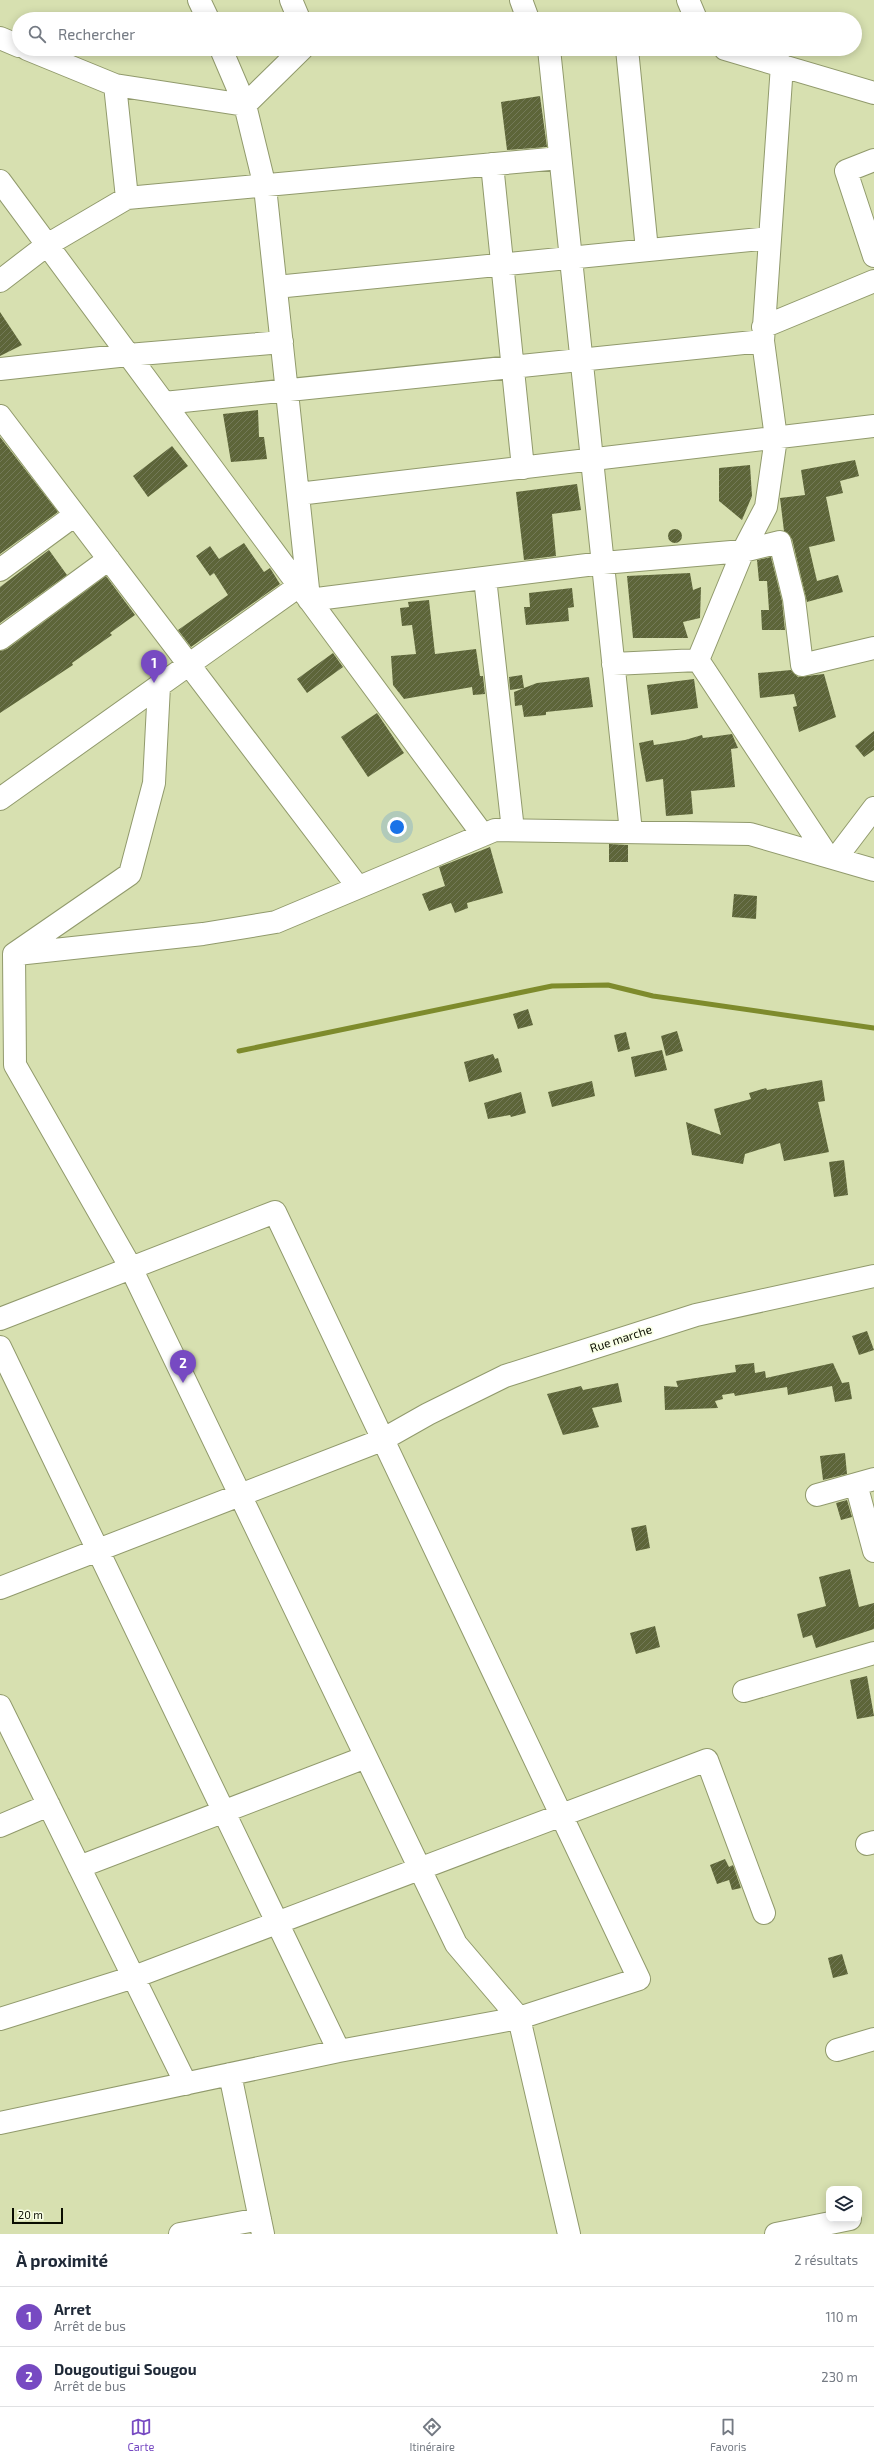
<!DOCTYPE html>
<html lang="fr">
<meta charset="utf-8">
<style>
:root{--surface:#fff;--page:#f2f2f3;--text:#1f2937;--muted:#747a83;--line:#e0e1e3;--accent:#774ac2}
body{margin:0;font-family:"Exo 2",sans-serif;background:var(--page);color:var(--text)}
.controls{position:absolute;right:12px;bottom:12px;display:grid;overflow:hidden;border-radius:8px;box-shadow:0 2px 10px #0003}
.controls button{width:36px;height:36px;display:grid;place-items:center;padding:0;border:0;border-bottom:1px solid var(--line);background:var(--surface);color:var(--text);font:20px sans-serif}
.scale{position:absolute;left:12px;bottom:10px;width:51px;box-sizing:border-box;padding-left:4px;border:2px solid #0a0d01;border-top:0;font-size:11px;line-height:14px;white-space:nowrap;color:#0a0d01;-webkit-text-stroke:3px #f9ffe6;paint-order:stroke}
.you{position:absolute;left:397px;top:827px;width:14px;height:14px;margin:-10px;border:3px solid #fff;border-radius:50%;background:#1a73e8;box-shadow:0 0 0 6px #1a73e833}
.badge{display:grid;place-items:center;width:26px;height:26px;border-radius:50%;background:var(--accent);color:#fff;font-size:13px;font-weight:700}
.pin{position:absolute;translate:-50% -33px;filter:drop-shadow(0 1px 2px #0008)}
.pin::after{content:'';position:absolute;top:21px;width:14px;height:12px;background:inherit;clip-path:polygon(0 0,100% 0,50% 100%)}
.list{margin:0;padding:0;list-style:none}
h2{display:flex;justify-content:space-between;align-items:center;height:52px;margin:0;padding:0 16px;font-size:17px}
h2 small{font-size:13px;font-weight:400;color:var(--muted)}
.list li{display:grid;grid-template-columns:26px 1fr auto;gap:12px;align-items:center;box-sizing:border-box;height:60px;padding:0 16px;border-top:1px solid var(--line)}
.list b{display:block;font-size:15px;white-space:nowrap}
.list p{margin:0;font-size:13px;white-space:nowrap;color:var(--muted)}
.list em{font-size:13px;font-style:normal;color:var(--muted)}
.icon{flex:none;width:22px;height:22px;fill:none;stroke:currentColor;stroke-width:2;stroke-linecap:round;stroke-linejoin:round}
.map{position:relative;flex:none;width:874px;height:2234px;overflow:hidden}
.search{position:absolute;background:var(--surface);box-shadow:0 2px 10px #0003;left:12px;right:12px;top:12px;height:44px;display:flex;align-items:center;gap:10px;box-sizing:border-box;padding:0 14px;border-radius:22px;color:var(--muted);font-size:15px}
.sheet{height:172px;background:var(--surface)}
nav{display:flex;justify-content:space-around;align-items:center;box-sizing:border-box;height:56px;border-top:1px solid var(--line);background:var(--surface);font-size:11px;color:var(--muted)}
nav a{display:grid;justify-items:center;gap:2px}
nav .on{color:var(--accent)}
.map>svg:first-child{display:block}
</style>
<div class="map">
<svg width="874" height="2234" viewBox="0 0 874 2234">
<defs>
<pattern id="building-hatch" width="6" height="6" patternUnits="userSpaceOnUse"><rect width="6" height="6" fill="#5d6539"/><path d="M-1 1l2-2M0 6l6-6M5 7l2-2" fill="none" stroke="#737958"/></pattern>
</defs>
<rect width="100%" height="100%" fill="#d7e0b0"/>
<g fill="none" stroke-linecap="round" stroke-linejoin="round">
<!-- stream -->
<path stroke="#7e8b2c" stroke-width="5" d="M239,1051l313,-65 56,-1 45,11 221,32"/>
</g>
<!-- building -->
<path fill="url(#building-hatch)" d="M540,96l7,51 -40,3 -6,-48z
M0,312l22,33 -22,11z
M258,410l1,27h5l3,22 -36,3 -8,-48z
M0,437l58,75 -58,42z
M172,446l16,20 -40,31 -15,-21z
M855,460l4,16 -19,5 3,12 -17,4 9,44 -26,6 8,34 21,-6 5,17 -36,10 -15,-63 -8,-8 -4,-33 25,-3 -4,-25z
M750,465l2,31 -10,24 -23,-19v-33z
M577,484l4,26 -29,4 4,42 -32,4 -8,-68z
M668 536a7 7 0 1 1 14 0a7 7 0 1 1-14 0Z
M244,543l20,29 6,-4 10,16 -89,63 -13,-17 50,-35 -14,-22 -4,3 -14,-20 14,-10 9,13z
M49,550l18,25 -67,48v-36z
M771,557l11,44 3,29h-23l-1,-20h8l-2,-29h-8l-2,-21z
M690,573l3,17 8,-3 -1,31 -17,4 5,16h-55l-6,-62z
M106,576l29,39 -25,18 2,2 -40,28 1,2 -73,48v-62l7,-2z
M572,588l2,19 -6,1 1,13 -43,4 -2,-18h6l-1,-14z
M429,600l6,54 41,-5 4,27h3l2,18 -12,1 -1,-8 -68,12 -11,-14 -2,-29 25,-2 -4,-29 -10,1 -2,-18 9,-1 -1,-5z
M333,653l10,14 -36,26 -10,-14z
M791,670l7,7 26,-3 12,43 -37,15 -6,-25 4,-1 -3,-12 -34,4 -2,-25z
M522,675l2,13 13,-5 52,-6 4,30 -47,5v3l-22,2 -2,-12 -7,1 -1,-14 10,-4 -14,2 -1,-13z
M694,679l4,29 -47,7 -4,-30z
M377,713l27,40 -36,24 -27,-40z
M874,731v19l-10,7 -9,-11z
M732,734l6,14 -7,1 4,38 -44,4 2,23 -27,2 -3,-37 -17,3 -7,-39 14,-3 1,5 31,-5 17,-5 1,3z
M609,844l19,1v17h-19z
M490,847l13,46 -36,10 1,5 -13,5 -4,-10 -22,8 -7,-17 23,-8 -6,-19z
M734,894l23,2 -1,23 -24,-2z
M528,1009l5,16 -15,4 -5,-15z
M677,1031l6,20 -17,5 -5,-20z
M626,1032l4,17 -12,3 -4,-17z
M662,1050l5,20 -32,7 -4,-20z
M493,1054l2,5 3,-1 4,14 -33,10 -5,-20z
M822,1080l3,21 -7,1 11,50 -45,9 -4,-18 -35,11 -2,10 -51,-9 -6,-33 35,13 -7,-26 37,-10 -2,-6 17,-5 1,2z
M592,1081l3,15 -43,11 -4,-15z
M521,1092l5,21 -15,4 -1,-2 -22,4 -4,-16z
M844,1160l4,35 -14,2 -5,-35z
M867,1331l7,19 -15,5 -7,-19z
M754,1363l1,10 10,-2 1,7 67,-15 9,20 7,-1 3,17 -17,3 -3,-16 -44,9 -1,-8 -52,9 -1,-3 -12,2 1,4 -8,2 3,7 -53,2 -1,-24 14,1 -2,-6 60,-9 -1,-7z
M618,1383l4,19 -30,6 7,19 -36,8 -16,-41 34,-8 2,4z
M845,1453l2,21 -24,6 -3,-24z
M847,1500l5,17 -11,3 -5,-17z
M646,1525l4,23 -14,3 -5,-23z
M850,1569l9,38 15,-4v26l-58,19 -4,-13 -9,3 -6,-24 29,-8 -7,-29z
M655,1626l5,21 -24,7 -6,-21z
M867,1676l7,40 -17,3 -7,-39z
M725,1859l4,8 4,-2 8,23 -9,2 -3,-10 -12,4 -7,-19z
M842,1954l6,20 -15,4 -5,-20z"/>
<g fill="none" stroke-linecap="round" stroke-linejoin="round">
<!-- minor casing -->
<g stroke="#919a6c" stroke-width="24">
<path id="minor" d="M199,0l9,19
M291,0l8,19
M521,0l7,19
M688,0l8,19
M0,38l19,8
M27,49l88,36
M221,49l24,56 20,82 44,411
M549,49l82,783
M627,49l20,201
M725,49l149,44
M782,65l-19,276 13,97 -10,69 -23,44 -45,109 129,195
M874,160l-28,11 28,85
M492,164l31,304
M0,181l483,654
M127,198l433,-40
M0,281l47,-36 80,-47 -12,-113 130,20 57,-56
M276,287l494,-49
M763,327l111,-46
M0,369l128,-14 154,-13
M164,403l599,-62
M0,416l358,471
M298,494l576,-68
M0,570l75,-55
M485,578l28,252
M309,600l294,-37 140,-12 37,-9 14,57 8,66 72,-17
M0,639l109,-80
M613,664l85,-4
M159,686l-5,97 -24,91 -116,80 1,111 116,203 325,676 63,74 50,216
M0,799l299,-213
M836,858l38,-50
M17,954l186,-20 73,-12 219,-92 255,4 124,36
M0,1319l275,-107 364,767 -120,39 -180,33 -339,72
M0,1347l339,704
M856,1484l18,67
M817,1495l57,-16
M0,1588l382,-148 46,-26 77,-38 191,-61 178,-39
M744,1691l130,-38
M0,1706l186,378
M0,1826l49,-21
M867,1844l7,-2
M79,1867l287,-110
M0,2019l134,-42 573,-217 57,153
M837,2050l37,-11
M230,2074l33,160
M180,2234l80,-15
M776,2234l74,-15"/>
</g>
<!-- minor -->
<use href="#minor" stroke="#fff" stroke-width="22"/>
</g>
<g text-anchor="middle" stroke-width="3.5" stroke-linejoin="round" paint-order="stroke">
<!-- street labels -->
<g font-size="12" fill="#0a0d01" stroke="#f9ffe6">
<text transform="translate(621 1339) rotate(-18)" y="4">Rue marche</text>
</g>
</g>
</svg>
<div class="controls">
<button><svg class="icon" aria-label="layers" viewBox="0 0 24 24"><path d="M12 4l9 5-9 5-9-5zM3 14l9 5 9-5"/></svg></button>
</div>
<div class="scale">20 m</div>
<div class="you"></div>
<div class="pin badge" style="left:154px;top:683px">1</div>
<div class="pin badge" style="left:183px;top:1383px">2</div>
<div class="search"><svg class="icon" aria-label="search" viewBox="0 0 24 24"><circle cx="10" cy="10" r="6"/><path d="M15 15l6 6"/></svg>Rechercher</div>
</div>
<section class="sheet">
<h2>À proximité<small>2 résultats</small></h2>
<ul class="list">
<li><span class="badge">1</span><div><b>Arret</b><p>Arrêt de bus</p></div><em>110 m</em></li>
<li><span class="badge">2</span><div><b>Dougoutigui Sougou</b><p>Arrêt de bus</p></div><em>230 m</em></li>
</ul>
</section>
<nav>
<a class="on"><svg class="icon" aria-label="map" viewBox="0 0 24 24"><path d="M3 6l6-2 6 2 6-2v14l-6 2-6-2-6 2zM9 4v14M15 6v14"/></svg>Carte</a>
<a><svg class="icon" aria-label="directions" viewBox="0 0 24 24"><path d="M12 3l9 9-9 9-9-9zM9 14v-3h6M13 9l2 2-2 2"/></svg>Itinéraire</a>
<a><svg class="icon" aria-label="saved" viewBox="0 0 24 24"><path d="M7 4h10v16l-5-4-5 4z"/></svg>Favoris</a>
</nav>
